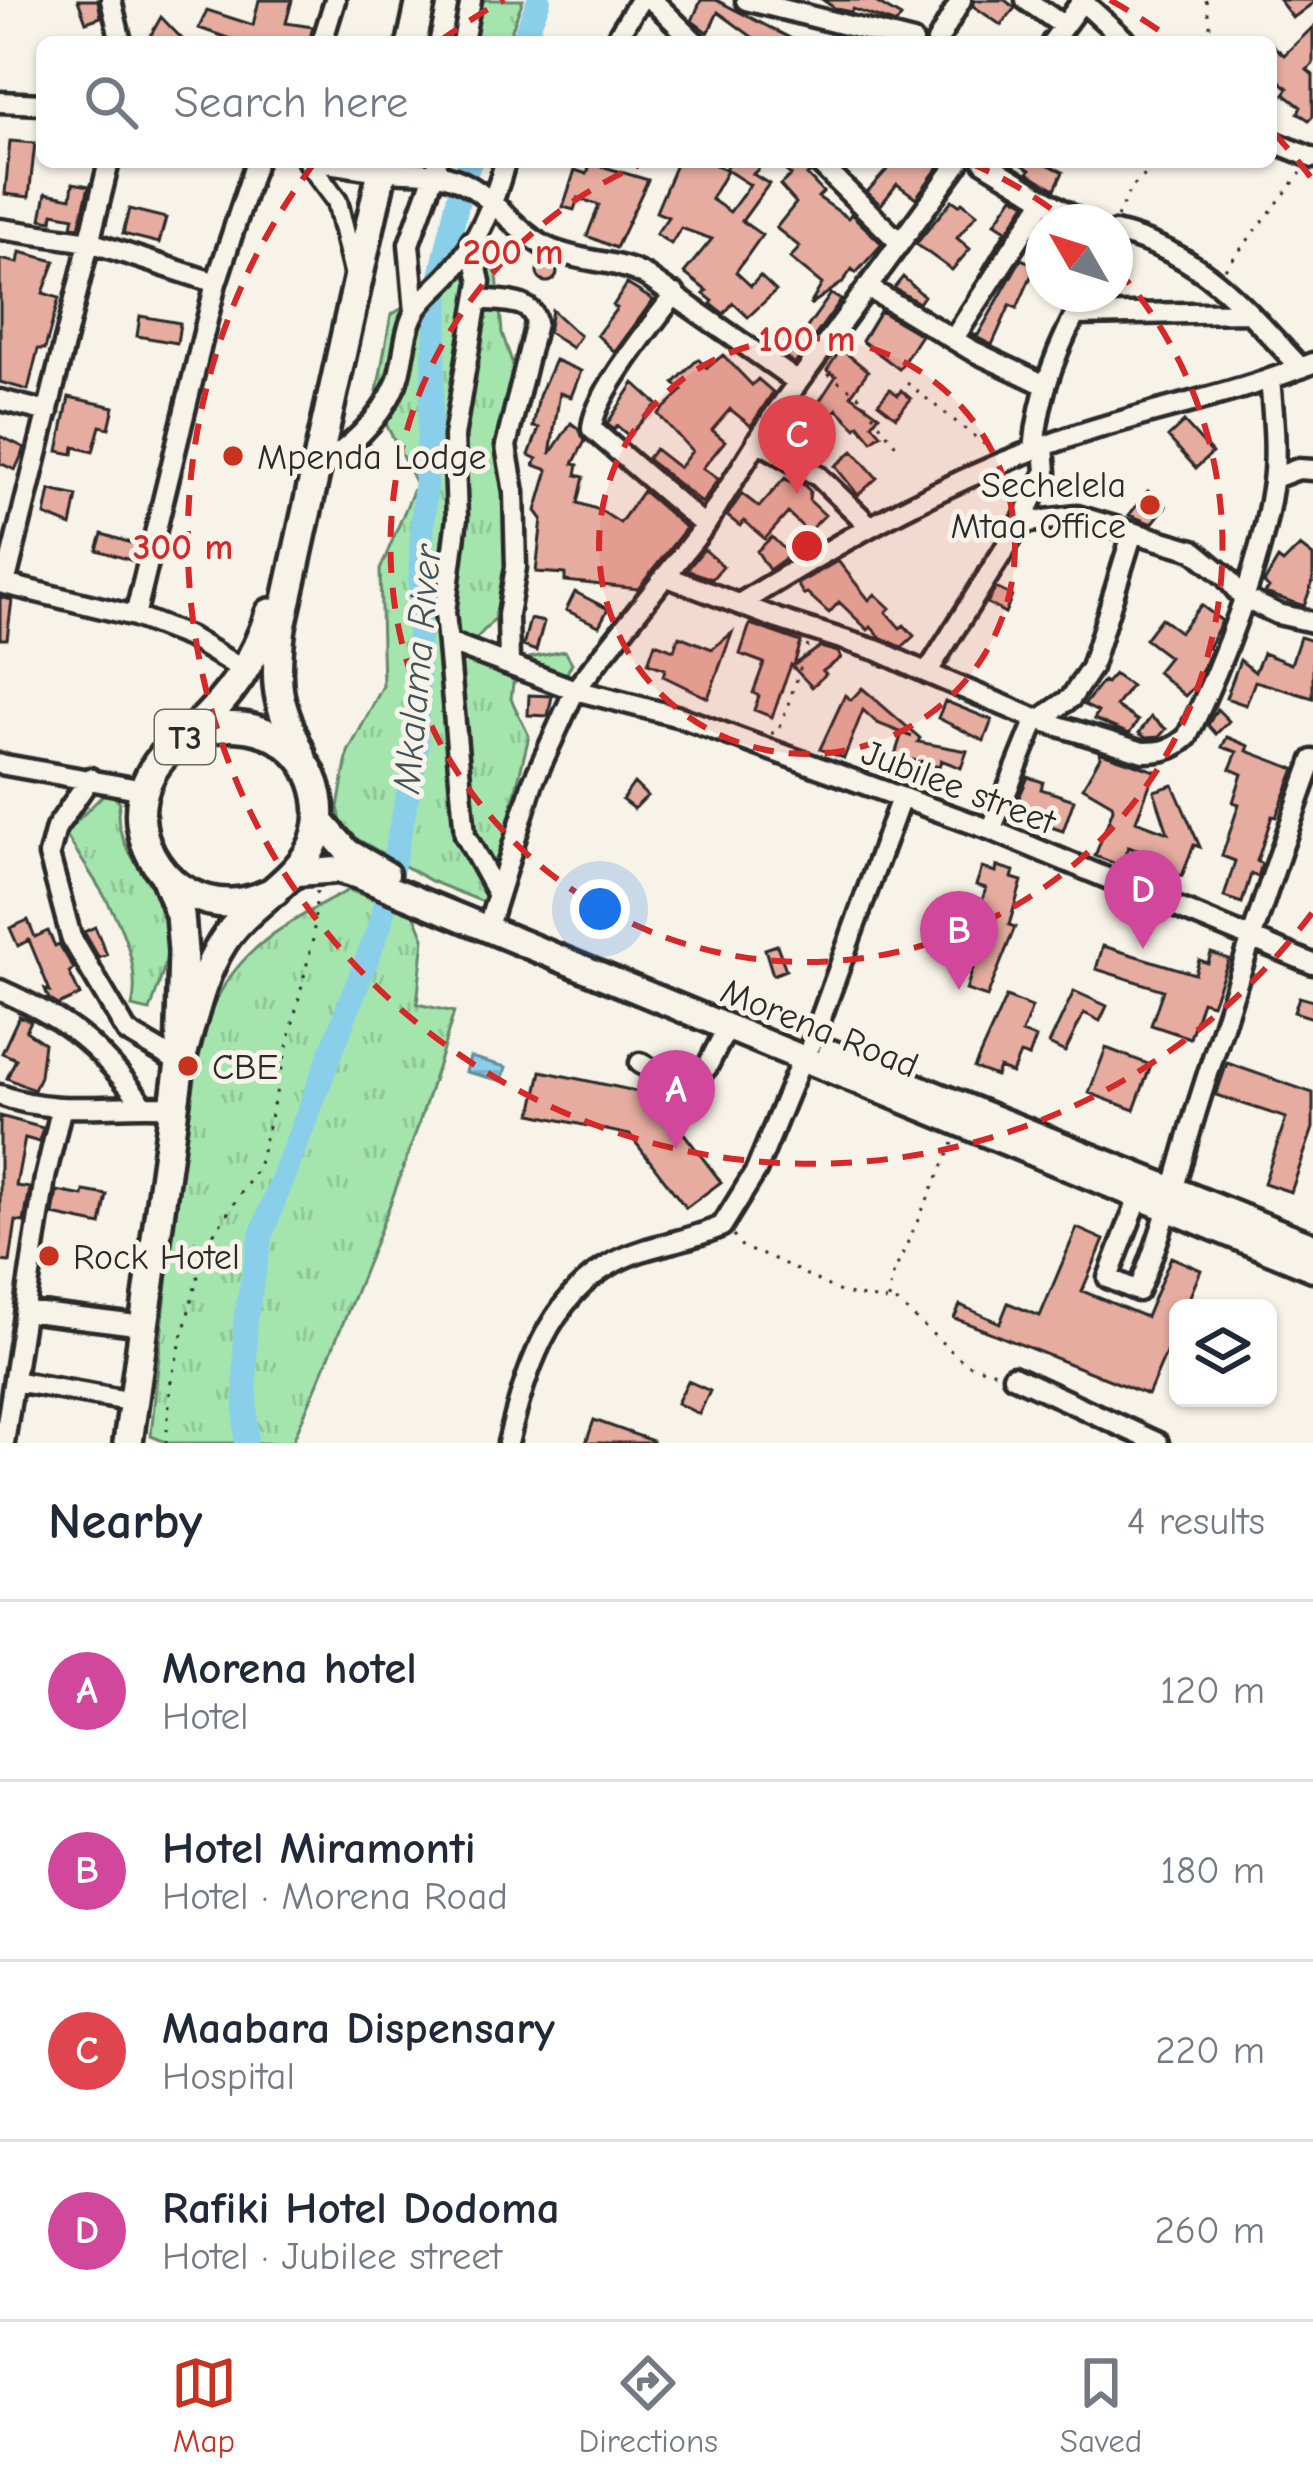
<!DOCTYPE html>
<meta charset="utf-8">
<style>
:root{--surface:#fff;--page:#f2f2f3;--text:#1f2937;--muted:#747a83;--line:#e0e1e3;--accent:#c8321e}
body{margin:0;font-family:"Comic Neue",sans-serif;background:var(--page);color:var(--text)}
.controls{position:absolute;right:36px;bottom:36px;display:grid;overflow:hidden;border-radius:18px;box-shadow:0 3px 9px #0004}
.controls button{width:108px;height:108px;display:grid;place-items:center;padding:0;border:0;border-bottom:3px solid var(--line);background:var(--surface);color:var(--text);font:60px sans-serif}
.compass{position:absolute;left:1025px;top:204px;width:108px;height:108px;border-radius:50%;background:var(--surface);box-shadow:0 3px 9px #0004;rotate:309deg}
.you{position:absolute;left:600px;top:909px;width:42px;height:42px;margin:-30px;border:9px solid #fff;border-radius:50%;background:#1a73e8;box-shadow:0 0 0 18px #1a73e833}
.badge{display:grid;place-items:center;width:78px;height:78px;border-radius:50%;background:var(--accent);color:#fff;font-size:39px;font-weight:700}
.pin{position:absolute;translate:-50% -99px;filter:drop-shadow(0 3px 6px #0008)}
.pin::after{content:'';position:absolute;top:63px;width:42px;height:36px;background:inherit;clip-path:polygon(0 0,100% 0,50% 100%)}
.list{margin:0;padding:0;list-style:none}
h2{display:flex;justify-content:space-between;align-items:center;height:156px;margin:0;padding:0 48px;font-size:51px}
h2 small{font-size:39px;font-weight:400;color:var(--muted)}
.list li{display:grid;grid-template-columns:78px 1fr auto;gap:36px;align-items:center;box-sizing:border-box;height:180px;padding:0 48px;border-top:3px solid var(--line)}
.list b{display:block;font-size:45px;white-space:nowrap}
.list p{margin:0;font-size:39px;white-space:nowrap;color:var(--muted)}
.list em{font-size:39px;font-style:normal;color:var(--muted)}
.icon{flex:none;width:66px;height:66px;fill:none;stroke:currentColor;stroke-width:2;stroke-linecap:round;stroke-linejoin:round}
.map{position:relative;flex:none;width:1313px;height:1443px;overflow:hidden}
.search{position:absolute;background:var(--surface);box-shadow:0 3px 9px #0004;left:36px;right:36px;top:36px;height:132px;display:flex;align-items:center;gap:30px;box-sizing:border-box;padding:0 42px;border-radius:18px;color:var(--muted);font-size:45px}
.sheet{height:876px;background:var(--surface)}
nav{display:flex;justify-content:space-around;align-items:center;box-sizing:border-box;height:168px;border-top:3px solid var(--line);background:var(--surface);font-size:33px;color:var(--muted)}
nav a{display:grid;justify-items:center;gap:6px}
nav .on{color:var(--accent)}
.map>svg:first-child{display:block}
</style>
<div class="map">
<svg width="1313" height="1443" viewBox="0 0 1313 1443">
<defs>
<pattern id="grass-tufts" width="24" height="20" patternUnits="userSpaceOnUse" patternTransform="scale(3)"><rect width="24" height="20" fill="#a4e5ae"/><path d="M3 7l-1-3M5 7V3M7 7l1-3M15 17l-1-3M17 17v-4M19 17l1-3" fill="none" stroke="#8dc596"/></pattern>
<pattern id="water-rules" width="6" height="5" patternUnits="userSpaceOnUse" patternTransform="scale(3)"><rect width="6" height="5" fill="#89cfea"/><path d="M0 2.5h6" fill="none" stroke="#76b2c9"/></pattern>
</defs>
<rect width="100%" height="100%" fill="#f7f3e8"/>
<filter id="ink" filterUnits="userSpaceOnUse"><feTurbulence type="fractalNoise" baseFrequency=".00833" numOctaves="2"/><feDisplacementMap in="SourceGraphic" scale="24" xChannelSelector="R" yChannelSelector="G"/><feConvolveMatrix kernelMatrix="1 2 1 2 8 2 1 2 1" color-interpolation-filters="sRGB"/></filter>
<g filter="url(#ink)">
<!-- grass -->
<path fill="url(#grass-tufts)" stroke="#68886c" stroke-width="3" d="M481,0h42l-16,42h-34z
M486,257l11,17 5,59 11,32 -14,89 9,69 -3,85 -32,34 46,18 46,-9 7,12 -11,22 -27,-11 -21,9 -2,16 18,37 -41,168 -57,-23 -88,-50 -5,-24 10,-55 35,-66 -3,-116 36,-86 -41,-82 16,-87z
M107,791l13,11c-12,40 35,79 46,114 10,30 -7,66 -16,95l-18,-4c14,-61 -37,-124 -67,-174z
M349,890l65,24 10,24 -7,66 37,8c-42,147 -101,291 -162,431h-124l-17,-7c10,-104 21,-207 37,-311 7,-43 11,-96 33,-134 29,-51 79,-75 128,-101z"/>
<!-- water -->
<path fill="url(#water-rules)" stroke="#638d9e" stroke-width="3" d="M470,1057l36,10 -4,14 -36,-9z"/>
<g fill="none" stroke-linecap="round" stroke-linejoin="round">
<!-- river -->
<path stroke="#89cfea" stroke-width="24" d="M522,42l17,-42
M246,1443l-1,-122 16,-86 119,-310 36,-169 5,-206 18,-265 23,-103 8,-20"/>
</g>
<!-- building -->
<path fill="#e5ac9f" stroke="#2b2b2b" stroke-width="3" d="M78,0h20l3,17 -15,5z
M259,0h33l-6,23 27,4 -4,15h-70l-40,-14 8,-18 46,15z
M701,0h15l82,42h-39l-41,-30 -10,21 -16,-12z
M823,0h49l29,17 -5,7 -43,-15 -2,3 -15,-3z
M974,0h31l10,8 -14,17 -28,-19z
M1279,0h34v3l-20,15z
M161,17l24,25h-38z
M1313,27v37l-6,6 6,5v41l-4,4 -11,-7 3,-6 -17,-13 4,-6 -17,-14v-30l13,11z
M10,141l25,2 -6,54 -24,-3z
M591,162h12l-2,4 47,14 -32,68 -29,-12 12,-31 -21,-7 -4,12 -11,-3 12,-37 12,4z
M677,162h33l17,9 -16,28 19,13 20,-27 -25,-16 4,-7h37l-13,12 16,10 -27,37 20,14 -26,37 15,14 9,-10 16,15 -28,26 -15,-14 -9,11 -13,-10 2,-3 -9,-7 3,-3 -23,-18 28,-34 -31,-11 -10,16 -15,-10 12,-17 -12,-5z
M775,162h27l8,11 -3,2 16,17 -5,5 30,21 3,-4 31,30 -26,29 -4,-4 -10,14 -32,22 12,-21 -32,-26 10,-11 -24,-19 20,-25 -16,-18 11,-10z
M894,162h48l-26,36 -19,-14 -16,21 -14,-13z
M1019,162h24l20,10 -8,17 -27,-16 2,-3z
M73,183l16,3 -10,41 -7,-1 2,-9 -21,-4 -1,8 -11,-2 5,-26 25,5z
M1013,196l13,7 -44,67 24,-40 -11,-7z
M952,200l7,5 3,-3 15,12 -20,24 13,11 -18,21 -36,-26z
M129,209l37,9 -7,25 -36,-9z
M20,252l35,9 -12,32 16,5 -14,51h-7l-10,41 -28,-8v-123l18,4z
M1021,259l15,6 -19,43 -7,-3 -18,40 -20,-10h6z
M537 272a10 10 0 1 1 20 0a10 10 0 1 1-20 0Z
M903,277l21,19 -5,7 -25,-15z
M627,284l26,16 -38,52 -18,-17 20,-27 -4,-2z
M831,294l10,6 -46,64 -9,-7z
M552,310l28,26 -8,12 -24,-16z
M880,311l41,24 -22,34 -37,-28z
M140,316l40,7 -3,20 -40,-7z
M841,349l27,22 -17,24 28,20 -7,9 9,10 -9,7 -13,-16 -3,3 -19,-19 -14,14 -9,-6 -10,14 -14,-10 17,-23 12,4 17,-26 -9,-6z
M723,355l29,30 6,-6 15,13 -22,34 -21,-17 -18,21 13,11 -22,27 15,11 -16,24 -55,-44 8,-10 24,19 13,-17 -34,-37 24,-23 -8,-8 24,-24 9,9z
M555,360l26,11 -10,26 -11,-4 -10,61 21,-31 8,6 6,12 -12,23 5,1 -2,10 8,2 -6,26 22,7 20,13 23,-32 43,37 -48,61 -73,-8v-7l-29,-2 6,-53 -6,-8 12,-41 -14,-5 3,-6 -8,-4 10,-27 -6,-1 6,-31z
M634,383l23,21 -28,32 -12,-10 -3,4 -7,-6z
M890,389l8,6 3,-5 10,9 -15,18 -18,-14z
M69,397l45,10 -5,21 -9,-2 -7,26 -19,-5 -1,7 -15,-3z
M1184,422l28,31 -16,15 -28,-31z
M0,436l25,12 -10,22 -15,-7z
M853,451l24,27 -19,17 -23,-29z
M785,478l10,8 6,-4 9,9 -1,9 16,15 -17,17 -20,-19 -23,26 -21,-18 -4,5 -13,-10 15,-22 17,13z
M50,490l27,6 -6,30 -26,-11z
M1148,491l18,15 -14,18 -23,-9z
M102,534l36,11 -5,16 -36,-11z
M772,537l18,18 -21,15 -12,-19z
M1300,546l13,10v25l-9,25 -39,-13 4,-5 -5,-5 14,-24 5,4z
M704,549l19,17 -11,13 -25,-9z
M838,561l31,39 6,-6 15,14 -4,4 14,16 4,-3 10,11 -12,11 -22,-10 -9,-10 -3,3 -29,-28 -10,11 -22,-20 -3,2 -7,-11z
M996,588l16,8 -7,17 -18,-10z
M575,592l33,17 -9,17 -33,-16z
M0,597l12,3 -5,39h-7z
M1201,605l21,16 -14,27 3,1 -16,37 -10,10 -28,-24 12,-15 -24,-18 16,-21 19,14z
M530,619l14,3 -8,29 -13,-5z
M750,624l51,18 -7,23 26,-18 18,5 3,6 -18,13 3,3 -14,13 -21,-22 -19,52 -18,-7 5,-14 -6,-3 11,-30 -24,-9z
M732,633l-24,65 -45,-22 2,-7 -17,-6 7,-20 19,7 5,-14 33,13z
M1300,637l13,4v57l-58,-17 -9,24 -20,-7 14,-38 15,12 8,-19 28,11z
M1114,674l17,12 -15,20 22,15 -9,13 -35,-15 4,-7 -14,-7 19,-24 3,2z
M862,688l58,50 -2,4 49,9 -6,17 -20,-8 -2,7 -26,-7 -4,12 -18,-5 11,-34 10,4 -35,-14 -14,-13 -19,48 -24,-9 25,-54 6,5z
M529,695l23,1 -4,20 -20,-1z
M945,701l47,19 -8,21 -46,-23z
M1217,709l12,12 -13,13 -8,-9z
M1151,717l15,12 -7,8 -13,1 -7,-5z
M1227,737l22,9 -2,5 48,18 -19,48 -4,-1 -15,45 5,3 -4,13 -7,-3 -9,29 -18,-6 11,-36 -13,-5 17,-52 -6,-2 9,-28 -12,-5 7,-17 -15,-5z
M1099,752l56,19 -19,50 32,12 -14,-42 19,-6 27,62 -6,-2 -12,31 -33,-11 3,-10 -24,-8 -7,19 -26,-10 18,-47 -1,-5 -29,-17 17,-30z
M1028,777l15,5 -2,7 33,11 -11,31 -51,-17z
M634,783l13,13 -13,13 -12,-9z
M997,866l17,5 -2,7 10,3 -13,44 6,2 -28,70 -21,-7 14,-44 -24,-7 5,-15 14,-1 11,-35 -10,-3 6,-17 14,4z
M28,920l7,17 13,-6 7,15 4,-2 15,25 -5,3 11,23 -22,10 -9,-6 -4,-10 5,2 -21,-51 -11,6 -8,-18z
M95,927l12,28 -8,3 -15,-26z
M777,945l9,25 -13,5 -8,-26z
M1103,946l92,28 4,-14 9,3 3,-10 18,6 -17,45 -10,-3 -12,37 -39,-13 12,-35 -67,-21z
M1074,991l33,15 -7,15 -16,-8 -19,39 -16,-8z
M1006,997l26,10 -10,26 14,5 -7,19 -9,-3 -8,19 -13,-5 -3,8 -22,-8z
M1299,997l14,4v17l-19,-6z
M19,1016l12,5 -5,10 18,12 -4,33 -6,14 -27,-12 9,-19 -14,-6z
M1106,1048l45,17 -17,45 -45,-17z
M1227,1063l86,30v35l-22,64 -27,-9 22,-65 -70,-23z
M541,1071l99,21 6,-10 28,15 -8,13 55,72 -35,26 -56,-73 -98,-21z
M0,1116l43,12 -4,14 -14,-4 -9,48 14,2 -6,34 -8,-1 -6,41 -10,-1z
M57,1191l26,5 1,-5 23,4 -6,30 -48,-10z
M1077,1228l27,12 -22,51 64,26 25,-60 30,13 -16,38h-7v17l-30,70 -194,-77 6,-13 40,18 8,-20 32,13z
M688,1381l22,10 -11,23 -22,-11z
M594,1420l59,21v2h-67z"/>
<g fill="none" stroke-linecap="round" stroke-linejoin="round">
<!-- minor casing -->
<g stroke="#2b2b2b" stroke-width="27">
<path id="minor" d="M111,0l10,42
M652,0l43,42
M746,0l167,42
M1026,0l38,26
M1082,1l45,41
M322,42l13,-42
M463,42l8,-42
M614,42l26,-42
M937,42l24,-42
M1052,42l31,-42
M0,102l42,2
M1271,141l42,17
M308,162l29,39 17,71
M322,162c21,3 43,8 65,9 25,2 49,-1 73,10 35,16 54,50 88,67 32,15 68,11 98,28l152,106
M818,162l81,80
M984,162l98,60
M0,229l90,13 126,41
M1115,232c88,21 127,74 186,136
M471,241l9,41 -26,154 3,82 -12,94 20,223 33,60
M867,287l104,63 74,35
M675,294c-21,28 -83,104 -83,135l113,97
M479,299c21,3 54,-1 57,24l-30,123 8,46 2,75 -8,48 1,49
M415,312l-6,-68 28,-78
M1075,315l172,-3
M954,338l90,-138
M0,400l48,12
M757,441l61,35 51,49
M1034,450c5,-58 24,-107 53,-156
M315,472c32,-24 65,-50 81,-88 9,-23 7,-51 19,-72 9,-16 27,-28 38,-42 26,-31 42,-69 52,-108
M1274,478l24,-9 15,1
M1021,523l25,-51 -2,-26
M665,576l113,43 101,32 48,22 94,-150 56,-7 116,34 33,27 16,20 36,17 35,8
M0,583l135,33 54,21 56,34
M5,584l104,-422
M739,604c106,-65 210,-126 328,-166 81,-28 166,-42 246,-75
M135,616l81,-333 40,-121
M448,642l127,48 105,27 311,113 322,134
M927,673l109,46
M1039,720l32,-22 20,-30 41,-133
M0,764l144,26
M90,778l-34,50 -7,27 22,82 56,95 53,31
M991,830l45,-111 107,33c19,0 30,-2 44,-15 36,-75 75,-173 86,-255 4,-33 0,-70 -3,-103
M491,917l42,-135 42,-92 130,-164 67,-108 187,-256
M0,990c70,31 97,54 143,114
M811,1045l90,-247
M640,1063l47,26 20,-22 20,-39
M0,1095c58,22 115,7 175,12
M1139,1197l-31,81 30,13c26,-59 40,-121 59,-183 37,-117 74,-233 116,-348
M25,1311l119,15
M1013,1376l145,67
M14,1381l120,21
M4,1443l41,-265 16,-68
M508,1443c17,-69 39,-146 107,-181 34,-18 73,-20 107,-36l34,-55 46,-112"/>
</g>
<!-- major casing -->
<g stroke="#2b2b2b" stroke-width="33">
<path id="major" d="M319,819l29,33 38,22
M297,873l41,-3 21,6 954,392
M831,1053l482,193"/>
</g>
<!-- highway casing -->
<g stroke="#2b2b2b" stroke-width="36">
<path id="highway" d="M412,42l9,-42
M194,729c37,-33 61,-69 76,-116
M301,754c-24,-52 -28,-69 -20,-127l103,-465
M180,1063c12,-40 20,-85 43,-121 33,-52 109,-71 95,-146 -17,-87 -138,-93 -171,-14 -24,57 22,123 84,121 16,0 30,-6 44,-12
M128,1443l52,-380 3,-112 -3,-36 -15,-39"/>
</g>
<!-- path -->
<path stroke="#2b2b2b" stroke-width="3" stroke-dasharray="3 9" stroke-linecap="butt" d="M1206,0l4,25 -3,17
M1117,217l13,-28 29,-27
M1225,269l76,-96
M828,374l31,22 41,55
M907,383l82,65
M771,733h5l6,-11 26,-77
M733,1235l10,13 34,12 65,33 56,10 68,61 34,9
M889,1300l2,-21 62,-136
M166,1443l5,-63 35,-135 52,-77 55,-229 4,-49"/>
<!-- minor -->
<use href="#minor" stroke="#f7f3e8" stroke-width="18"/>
<!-- major -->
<use href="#major" stroke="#f7f3e8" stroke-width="24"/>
<!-- highway -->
<use href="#highway" stroke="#f7f3e8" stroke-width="27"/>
</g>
</g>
<!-- distance rings -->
<circle cx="807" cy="546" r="208" fill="#d62828" fill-opacity=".12"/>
<g fill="none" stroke="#d62828" stroke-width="6" stroke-dasharray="21 15">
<circle cx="807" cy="546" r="208"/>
<path d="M970 163A416 416 0 0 1 1066 220M1116 268A416 416 0 1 1 644 163"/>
<path d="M1312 913A624 624 0 1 1 312 166M440 41A624 624 0 0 1 504 0M1110 0A624 624 0 0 1 1174 41M1274 133A624 624 0 0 1 1312 179"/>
</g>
<!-- markers -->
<g fill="#c8321e" stroke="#f7f3e8" stroke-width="4.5">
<circle cx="233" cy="456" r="12"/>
<circle cx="1150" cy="505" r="12"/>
<circle cx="188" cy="1066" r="12"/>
<circle cx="49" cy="1256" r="12"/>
</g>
<g text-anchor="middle" stroke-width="10" stroke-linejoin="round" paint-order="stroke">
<!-- shield labels -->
<rect fill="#f7f3e8" stroke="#686764" stroke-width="3" x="155" y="710" width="60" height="54" rx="9"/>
<g font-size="33" font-weight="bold" fill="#2b2b2b">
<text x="185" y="749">T3</text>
</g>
<!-- poi labels -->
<g font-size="36" fill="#2b2b2b" stroke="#f7f3e8" text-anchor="start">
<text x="257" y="469">Mpenda Lodge</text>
<text x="1126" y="497" text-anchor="end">Sechelela<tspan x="1126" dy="41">Mtaa Office</tspan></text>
<text x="212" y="1079">CBE</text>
<text x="73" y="1269">Rock Hotel</text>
</g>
<!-- street labels -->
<g font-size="36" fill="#2b2b2b" stroke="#f7f3e8">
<text transform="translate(959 786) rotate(21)" y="13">Jubilee street</text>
<text transform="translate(820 1027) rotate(22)" y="13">Morena Road</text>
</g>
<!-- water labels -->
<g font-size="39" font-style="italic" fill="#42545b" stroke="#f7f3e8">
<text transform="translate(416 669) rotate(-85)" y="14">Mkalama River</text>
</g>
</g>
<circle cx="807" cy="546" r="18" fill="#d62828" stroke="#f7f3e8" stroke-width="6"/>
<g font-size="36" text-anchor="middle" font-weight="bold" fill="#d62828" stroke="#f7f3e8" stroke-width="10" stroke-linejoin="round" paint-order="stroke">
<text x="513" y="264">200 m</text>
<text x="807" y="351">100 m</text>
<text x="183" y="559">300 m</text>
</g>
</svg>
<div class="controls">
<button><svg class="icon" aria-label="layers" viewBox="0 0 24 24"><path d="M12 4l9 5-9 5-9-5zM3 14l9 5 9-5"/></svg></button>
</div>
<svg class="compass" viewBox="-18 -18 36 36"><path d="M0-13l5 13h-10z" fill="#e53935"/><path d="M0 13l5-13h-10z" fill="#747a83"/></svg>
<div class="you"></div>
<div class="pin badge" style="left:676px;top:1149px;background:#d1479c">A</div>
<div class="pin badge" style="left:959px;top:990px;background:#d1479c">B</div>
<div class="pin badge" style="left:797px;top:494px;background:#e0444e">C</div>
<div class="pin badge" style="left:1143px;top:949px;background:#d1479c">D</div>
<div class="search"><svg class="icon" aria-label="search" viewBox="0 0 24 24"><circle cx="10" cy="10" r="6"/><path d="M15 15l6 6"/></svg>Search here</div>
</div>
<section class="sheet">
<h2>Nearby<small>4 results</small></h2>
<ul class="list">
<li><span class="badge" style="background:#d1479c">A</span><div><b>Morena hotel</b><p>Hotel</p></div><em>120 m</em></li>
<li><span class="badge" style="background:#d1479c">B</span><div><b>Hotel Miramonti</b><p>Hotel · Morena Road</p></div><em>180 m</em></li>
<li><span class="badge" style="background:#e0444e">C</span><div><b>Maabara Dispensary</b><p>Hospital</p></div><em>220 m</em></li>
<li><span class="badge" style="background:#d1479c">D</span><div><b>Rafiki Hotel Dodoma</b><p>Hotel · Jubilee street</p></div><em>260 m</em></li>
</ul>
</section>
<nav>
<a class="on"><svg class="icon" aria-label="map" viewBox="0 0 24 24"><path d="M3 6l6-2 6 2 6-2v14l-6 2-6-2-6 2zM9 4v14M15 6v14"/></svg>Map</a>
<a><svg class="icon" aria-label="directions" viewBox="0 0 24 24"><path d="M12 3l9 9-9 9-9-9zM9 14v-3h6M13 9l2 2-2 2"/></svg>Directions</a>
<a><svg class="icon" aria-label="saved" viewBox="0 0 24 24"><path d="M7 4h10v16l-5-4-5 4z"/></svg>Saved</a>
</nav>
